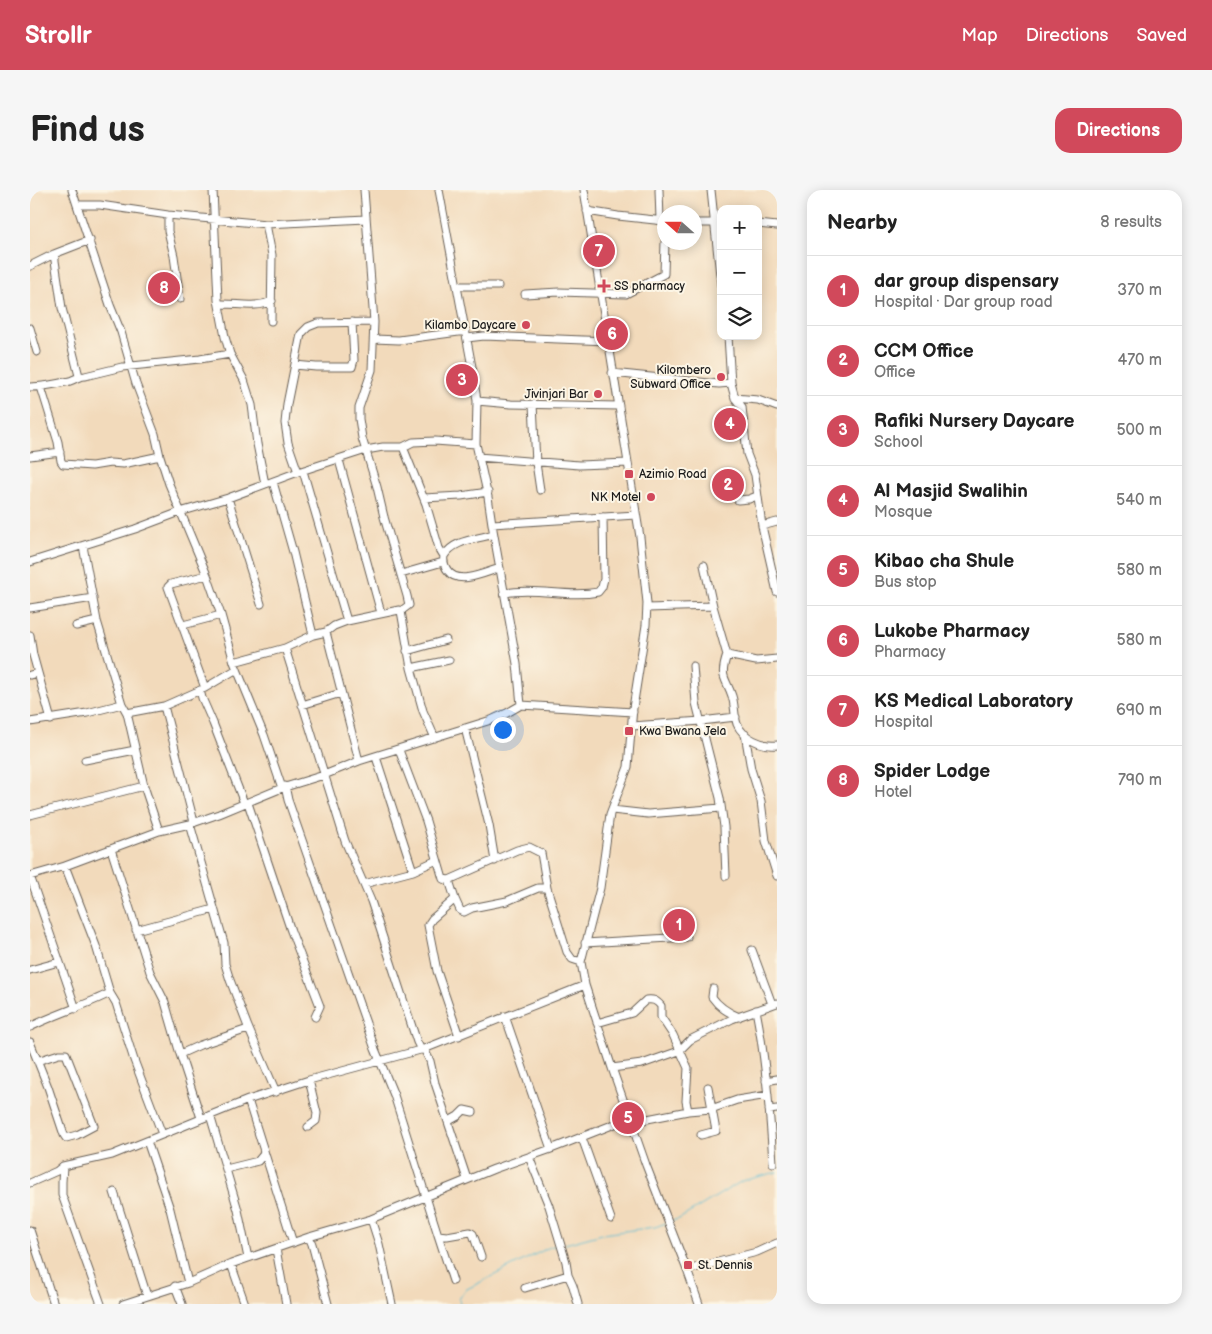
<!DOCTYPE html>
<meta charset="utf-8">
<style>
:root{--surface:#fff;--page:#f6f6f6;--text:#222;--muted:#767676;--line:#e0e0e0;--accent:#d1495b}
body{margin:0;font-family:"Balsamiq Sans",sans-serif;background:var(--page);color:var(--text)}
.controls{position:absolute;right:15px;top:15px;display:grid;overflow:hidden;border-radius:10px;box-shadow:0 2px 12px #0003}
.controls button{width:45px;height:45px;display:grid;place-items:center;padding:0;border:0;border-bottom:1px solid var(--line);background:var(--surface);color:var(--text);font:25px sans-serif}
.compass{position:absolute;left:627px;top:15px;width:45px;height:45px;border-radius:50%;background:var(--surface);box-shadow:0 2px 12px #0003;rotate:291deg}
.you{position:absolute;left:472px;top:539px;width:18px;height:18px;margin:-12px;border:4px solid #fff;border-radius:50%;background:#1a73e8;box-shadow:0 0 0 8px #1a73e833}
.badge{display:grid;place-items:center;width:32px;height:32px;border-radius:50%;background:var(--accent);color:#fff;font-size:16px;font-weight:700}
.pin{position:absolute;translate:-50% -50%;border:2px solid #fff;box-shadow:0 1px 5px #0006}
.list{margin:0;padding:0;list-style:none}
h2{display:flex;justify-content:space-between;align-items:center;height:65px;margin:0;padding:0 20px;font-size:21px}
h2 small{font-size:16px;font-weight:400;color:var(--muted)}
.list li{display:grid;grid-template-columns:32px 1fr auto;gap:15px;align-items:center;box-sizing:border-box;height:70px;padding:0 20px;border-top:1px solid var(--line)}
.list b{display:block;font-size:19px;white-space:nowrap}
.list p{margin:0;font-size:16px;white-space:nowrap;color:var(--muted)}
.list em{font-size:16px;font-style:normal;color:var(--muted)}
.icon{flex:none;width:28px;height:28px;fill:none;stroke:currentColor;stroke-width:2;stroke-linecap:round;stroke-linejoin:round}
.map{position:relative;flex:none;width:747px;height:1114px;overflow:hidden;border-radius:15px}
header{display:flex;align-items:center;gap:30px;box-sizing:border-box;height:70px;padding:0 25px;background:var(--accent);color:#fff}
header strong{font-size:24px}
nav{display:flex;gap:28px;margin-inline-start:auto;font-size:18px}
.intro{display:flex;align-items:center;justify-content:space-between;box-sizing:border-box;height:120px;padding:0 30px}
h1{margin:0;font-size:35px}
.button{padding:12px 22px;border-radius:15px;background:var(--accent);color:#fff;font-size:18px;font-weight:700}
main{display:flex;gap:30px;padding:0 30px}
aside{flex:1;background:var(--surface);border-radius:15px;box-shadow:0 2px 12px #0003}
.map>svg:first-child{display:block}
</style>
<header>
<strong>Strollr</strong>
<nav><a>Map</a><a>Directions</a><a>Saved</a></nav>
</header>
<div class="intro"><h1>Find us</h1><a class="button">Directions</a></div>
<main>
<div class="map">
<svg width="747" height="1114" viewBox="0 0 747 1114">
<rect width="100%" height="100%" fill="#fcf5e5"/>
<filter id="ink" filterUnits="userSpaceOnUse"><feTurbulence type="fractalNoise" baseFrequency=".02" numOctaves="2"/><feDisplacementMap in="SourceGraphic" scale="10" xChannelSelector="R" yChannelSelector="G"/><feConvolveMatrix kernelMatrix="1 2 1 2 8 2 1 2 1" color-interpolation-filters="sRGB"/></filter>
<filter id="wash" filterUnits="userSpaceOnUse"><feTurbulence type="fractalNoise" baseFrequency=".0096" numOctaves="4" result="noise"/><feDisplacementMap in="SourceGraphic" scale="20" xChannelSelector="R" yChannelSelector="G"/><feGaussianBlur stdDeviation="1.12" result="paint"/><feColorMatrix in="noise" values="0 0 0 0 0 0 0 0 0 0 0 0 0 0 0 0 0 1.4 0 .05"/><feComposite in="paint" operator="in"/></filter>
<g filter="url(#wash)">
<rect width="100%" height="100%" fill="#f2dabb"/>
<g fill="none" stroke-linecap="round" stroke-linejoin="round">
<!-- stream -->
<path stroke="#56bdd4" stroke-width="1" d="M641,1031l8,-2 63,-38 35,-9
M535,1054l37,-10 53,-7 11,-4
M430,1114l-1,-5 6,-9 85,-43 8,-2"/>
</g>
</g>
<g filter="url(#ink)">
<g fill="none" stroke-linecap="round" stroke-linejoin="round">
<!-- minor casing -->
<g stroke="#675e54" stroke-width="9">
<path id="minor" d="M42,0l38,115 11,27 15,52 19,50 5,22 9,28 38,91 14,40 13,47 30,73 18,53
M183,0l5,110 7,37 5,17 14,26 8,25 5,39 8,40
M334,0l10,132 -2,48 -13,38v11l3,19 15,49 7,30 23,79 2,9 -8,6
M409,0l33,177 5,34 -1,43 12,53 4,27 25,140 4,41
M554,0l56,347 7,66 -1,22 -13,83 -5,59 -18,47 -10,74 -19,74 4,23 27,83 34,97 41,105 12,34
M629,0l1,30
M681,0l10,95
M48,15h22l68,10 98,9 100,-5
M557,21l31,5 46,5
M138,25v16l6,25 6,43
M634,30v16
M664,33h27
M236,34l6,31 -1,66
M728,34l19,2
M24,64l8,54 17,68
M0,76l24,-12 36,-14
M427,96h41
M495,104l34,-2 67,2 38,-20 1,-32
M189,114c19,-1 36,5 53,-3
M0,138l7,24
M698,146l3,47 4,15 7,9 5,47 8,21 7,51 15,66
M437,148l17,-2 124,5
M344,149l25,1 67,-9
M265,175l21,2h36l2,-7 -2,-38
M582,183l107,11 12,-1
M0,197c13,0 27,-3 40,-6 6,-2 9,-5 15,-5l37,-9 78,-8 30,-5
M11,197l17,55 3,19 2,3 29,2 18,-3 13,1 37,-8
M705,208l23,2 19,7
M447,211l34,3 108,2
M503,214l3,59 4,27
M373,257l23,57 13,44 5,8c-1,6 0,10 4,15 11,15 38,1 52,-3
M0,266l30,-4
M448,267l101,8 49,-2
M309,270l42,153
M273,281l44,150
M268,282l-10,-29 -3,-20 2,-19 14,-70 7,-7 10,-4 56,-1
M243,292l20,70 20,83
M198,308l33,106
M394,308l37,-2 27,-4
M708,310l11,-1 8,-3
M462,334l144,-9
M732,336l15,-4
M53,356l14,75 25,83 5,9 17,73 15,45
M414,366c11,-17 32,-16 49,-22
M0,372l105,-33 45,-17 48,-14 70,-26 68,-22 17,-3h20l10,-5 22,-1 41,3
M674,375l9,41 14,49 29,6 21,-2
M371,384l42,-12
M475,403c31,-6 63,5 93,-1l4,-5 2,-8 -1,-62
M0,418l63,-10
M617,418l66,-2
M153,435l38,-10
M46,436l21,-5
M296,442l33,129
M0,445l3,20 18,65
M255,458l60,193 26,60 46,141 4,8
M377,461l39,-11
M697,465c-8,24 -1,22 5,41 3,9 2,19 5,28 6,14 26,23 40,21
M204,472l51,-14 28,-13 13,-3 8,-6 13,-5 52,-11 2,1 10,57 12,43 12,27
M663,476l3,37 24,95 4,29 2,49
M381,478l38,-8
M0,485l7,-2
M175,498l-37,-101 3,-3 36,-9
M170,500l2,8 11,25 31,80
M272,515l39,-12
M134,516l30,116
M97,523l37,-7 41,-18 32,-19
M0,532l57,-9 35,-9
M602,536l69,-5 35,-4
M435,538l24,97 6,36
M715,544l6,35 10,32 5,40 11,35
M369,560l27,71 17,58 6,1 68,-30 12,-3 12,6 6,35
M346,567l37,114
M55,570l50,-10
M255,596l3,14 87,249 19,46 44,140 9,1 23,-4 3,2 8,23
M218,613l43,128 29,75 -5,11
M582,620l36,4 73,-6
M0,625l114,-29
M160,634l34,119 1,21 5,16 18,47 28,65
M81,659l39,123 15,30 15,52 21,64
M35,676l31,80 14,47 6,10 18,57 28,74
M0,686l35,-10 94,-35 31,-7 29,-10 63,-26 42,-13 35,-14 132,-41 16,-7 14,-8 112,7
M0,686l46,133
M419,690l6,19 5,11 4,2 8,-4 35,-7 31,-13h9l20,64 5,7 9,3
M334,694l49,-13 24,-11
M425,709l-23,20 -4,6 9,46 22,65
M106,740l78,-21
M555,753l102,-6
M722,760l20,54
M0,780l29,-8
M683,799l-1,8c7,10 15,15 27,20
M726,820c10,50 14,102 17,153
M475,826l46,133
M567,833l35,-10 14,-13c7,-1 10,0 15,6v11l12,18 15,33 -2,33 2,10
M0,837c26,-13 54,-21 80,-34
M0,852l18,45 16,48 2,3 11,-3 17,-9 -28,-72h-7l-22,7
M394,859l6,12 5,22 32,96
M150,864l20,-9 48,-16
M582,878l30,-4 37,-13 11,-11 42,-21 45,-16
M736,891l11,-2
M218,910l45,143
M739,920l8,-1
M180,925l28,95 10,48
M419,931l9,-5 6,-6 9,2
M602,932l56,-11 23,-2 26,-9 31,-5
M278,937l8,-6 1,-8 -8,-33
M671,945l15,-4 -8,-44
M552,948l29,81
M117,951l23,68 18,74
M499,967l20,49 17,56 2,13 5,11 5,18
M33,976l-1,16v13l39,109
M196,979l32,-8 5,-6 1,-5
M0,993l27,-12 6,-5 49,-11 136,-55 61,-20 115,-31 161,-64
M84,1002l33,104
M341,1029l8,25 13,60
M0,1040l24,74
M408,1045l15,46
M279,1047l3,7 16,60
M246,1059l10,55
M201,1074l14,40
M657,1080l70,-18 20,-9
M145,1096l7,18
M495,1098l43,-13
M93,1114l65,-21 43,-19 78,-27 62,-18 123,-50 57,-20 79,-31"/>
</g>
<!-- minor -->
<use href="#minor" stroke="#fff" stroke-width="7"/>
</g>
</g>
<!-- markers -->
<g fill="#d1495b" stroke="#fcf5e5" stroke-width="2">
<path d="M571.5 88.5h5v5h5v5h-5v5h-5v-5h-5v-5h5z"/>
<circle cx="496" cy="135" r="5"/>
<circle cx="691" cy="187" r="5"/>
<circle cx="568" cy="204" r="5"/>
<rect x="594" y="279" width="10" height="10" rx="2.5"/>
<circle cx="621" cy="307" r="5"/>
<rect x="594" y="536" width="10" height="10" rx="2.5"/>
<rect x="653" y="1070" width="10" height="10" rx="2.5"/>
</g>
<g text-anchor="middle" stroke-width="4" stroke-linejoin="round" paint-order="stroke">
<!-- poi labels -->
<g font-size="12" fill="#1c1c1c" stroke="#fcf5e5" text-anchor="start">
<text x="584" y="100">SS pharmacy</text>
<text x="486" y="139" text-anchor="end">Kilambo Daycare</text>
<text x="681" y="184" text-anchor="end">Kilombero<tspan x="681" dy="14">Subward Office</tspan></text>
<text x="558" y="208" text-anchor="end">Jivinjari Bar</text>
<text x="609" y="288">Azimio Road</text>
<text x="611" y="311" text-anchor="end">NK Motel</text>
<text x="609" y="545">Kwa Bwana Jela</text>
<text x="668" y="1079">St. Dennis</text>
</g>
</g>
</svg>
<div class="controls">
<button>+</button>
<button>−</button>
<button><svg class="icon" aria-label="layers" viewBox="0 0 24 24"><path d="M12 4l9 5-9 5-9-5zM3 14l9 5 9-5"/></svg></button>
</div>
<svg class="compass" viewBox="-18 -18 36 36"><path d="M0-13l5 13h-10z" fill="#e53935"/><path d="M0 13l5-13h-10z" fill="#767676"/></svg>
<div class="you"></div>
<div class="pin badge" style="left:649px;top:735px">1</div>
<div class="pin badge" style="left:698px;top:295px">2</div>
<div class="pin badge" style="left:432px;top:190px">3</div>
<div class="pin badge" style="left:700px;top:234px">4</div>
<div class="pin badge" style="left:598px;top:928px">5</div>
<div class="pin badge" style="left:582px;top:144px">6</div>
<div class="pin badge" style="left:569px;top:61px">7</div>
<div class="pin badge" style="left:134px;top:98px">8</div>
</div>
<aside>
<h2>Nearby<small>8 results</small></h2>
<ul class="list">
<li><span class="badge">1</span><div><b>dar group dispensary</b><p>Hospital · Dar group road</p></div><em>370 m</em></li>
<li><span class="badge">2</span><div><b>CCM Office</b><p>Office</p></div><em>470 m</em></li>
<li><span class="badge">3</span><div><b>Rafiki Nursery Daycare</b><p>School</p></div><em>500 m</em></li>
<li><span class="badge">4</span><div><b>Al Masjid Swalihin</b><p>Mosque</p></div><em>540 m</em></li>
<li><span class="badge">5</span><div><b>Kibao cha Shule</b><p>Bus stop</p></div><em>580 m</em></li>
<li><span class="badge">6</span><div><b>Lukobe Pharmacy</b><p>Pharmacy</p></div><em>580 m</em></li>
<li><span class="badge">7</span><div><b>KS Medical Laboratory</b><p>Hospital</p></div><em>690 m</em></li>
<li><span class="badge">8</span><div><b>Spider Lodge</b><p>Hotel</p></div><em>790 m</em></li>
</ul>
</aside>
</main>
